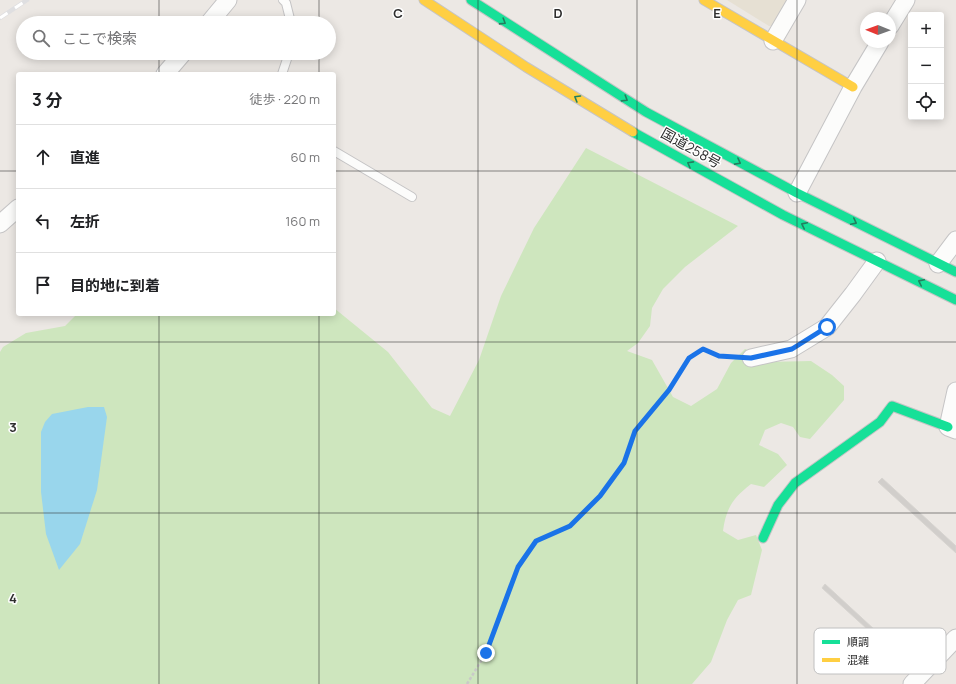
<!DOCTYPE html>
<html lang="ja">
<meta charset="utf-8">
<style>
:root{--surface:#fff;--page:#f2f2f2;--text:#202124;--muted:#757577;--line:#e0e0e0}
body{margin:0;font-family:Manrope,"Noto Sans JP",sans-serif;background:var(--page);color:var(--text)}
.controls{position:absolute;right:12px;top:12px;display:grid;overflow:hidden;border-radius:4px;box-shadow:0 2px 10px #0003}
.controls button{width:36px;height:36px;display:grid;place-items:center;padding:0;border:0;border-bottom:1px solid var(--line);background:var(--surface);color:var(--text);font:20px sans-serif}
.compass{position:absolute;left:860px;top:12px;width:36px;height:36px;border-radius:50%;background:var(--surface);box-shadow:0 2px 10px #0003;rotate:271deg}
.stop{position:absolute;width:12px;height:12px;margin:-9px;border:3px solid #1a73e8;border-radius:50%;background:#fff}
.stop.end{background:#1a73e8;border-color:#fff;box-shadow:0 1px 4px #0008}
.list{margin:0;padding:0;list-style:none}
h2{display:flex;justify-content:space-between;align-items:center;height:52px;margin:0;padding:0 16px;font-size:17px}
h2 small{font-size:13px;font-weight:400;color:var(--muted)}
.list li{display:grid;grid-template-columns:26px 1fr auto;gap:12px;align-items:center;box-sizing:border-box;height:64px;padding:0 16px;border-top:1px solid var(--line)}
.list b{display:block;font-size:15px;white-space:nowrap}
.list em{font-size:13px;font-style:normal;color:var(--muted)}
.icon{flex:none;width:22px;height:22px;fill:none;stroke:currentColor;stroke-width:2;stroke-linecap:round;stroke-linejoin:round}
.map{position:relative;flex:none;width:956px;height:684px;overflow:hidden}
.search{position:absolute;background:var(--surface);box-shadow:0 2px 10px #0003;left:16px;top:16px;width:320px;height:44px;display:flex;align-items:center;gap:10px;box-sizing:border-box;padding:0 14px;border-radius:22px;color:var(--muted);font-size:15px}
.panel{position:absolute;background:var(--surface);box-shadow:0 2px 10px #0003;left:16px;top:72px;width:320px;height:244px;border-radius:4px}
.map>svg:first-child{display:block}
</style>
<div class="map">
<svg width="956" height="684" viewBox="0 0 956 684">
<rect width="100%" height="100%" fill="#ece8e4"/>
<!-- education -->
<path fill="#e6e0d3" d="M727,0h64l-15,26h-7z"/>
<!-- green -->
<path fill="#cee6be" d="M586,148l152,78 -53,41 -22,22 -11,19 -2,18 -12,17 -11,8 25,9 21,37 18,9 26,-17 14,-26 14,-14 14,5 6,8 46,-1 21,14 12,11v14l-34,39 -10,-2 -7,-10 -12,-4 -16,7 -6,15 19,9 9,11 -23,22 -13,-3c-18,14 -25,24 -28,47l15,9 18,-5 6,15 -11,45 -13,5 -11,20 -16,42 -19,22h-692v-332l3,-5 23,-14 39,-7 12,-12h257v-6l54,44 44,56 18,8 29,-56 22,-64 33,-68z"/>
<!-- water -->
<path fill="#99d6ec" d="M88,407h16l3,10 -10,73 -17,54 -21,26 -13,-36 -5,-42v-60l4,-10 7,-8z"/>
<!-- building -->
<path fill="#d1cecb" stroke="#d7d4d0" d="M882,478l74,68v7l-78,-71z
M825,584l88,81 -3,3 -88,-80z"/>
<g fill="none" stroke-linecap="round" stroke-linejoin="round">
<!-- lane casing -->
<g stroke="#c5c4c5" stroke-width="10">
<path id="lane" d="M283,0l3,3 5,20
M282,74l7,-21
M334,151l78,46"/>
</g>
<!-- street casing -->
<g stroke="#c5c4c5" stroke-width="19">
<path id="street" d="M209,23l19,-23
M890,26l16,-26
M773,41l24,-41
M165,74l18,-21
M797,193l56,-106 27,-45
M0,224l18,-16
M938,264l18,-24
M751,358l40,-9 36,-22 26,-33 24,-33
M956,391l-8,36 8,3
M912,684l44,-46"/>
</g>
<!-- fast casing -->
<g stroke="#c5c4c5" stroke-width="11">
<path id="fast" d="M471,0l175,112 151,81 159,79
M633,132l150,83 173,85
M763,538l15,-33 17,-22 85,-61 12,-16 56,21"/>
</g>
<!-- slow casing -->
<g stroke="#c5c4c5" stroke-width="11">
<path id="slow" d="M424,0l102,67 107,65
M704,0l149,87"/>
</g>
<!-- path -->
<path stroke="#c9c9c8" stroke-width="2.5" stroke-dasharray="3 2" stroke-linecap="butt" d="M467,684l19,-31 32,-86 18,-26 34,-15 30,-30 24,-33 11,-32 34,-41 20,-32 14,-9 16,7 17,1"/>
<!-- lane -->
<use href="#lane" stroke="#fcfcfb" stroke-width="8"/>
<!-- street -->
<use href="#street" stroke="#fcfcfb" stroke-width="17"/>
<!-- fast -->
<use href="#fast" stroke="#16e098" stroke-width="9"/>
<!-- slow -->
<use href="#slow" stroke="#ffcf43" stroke-width="9"/>
<!-- rail casing -->
<g stroke="#dfdfe1" stroke-width="4.5">
<path id="rail" d="M0,18l27,-18"/>
</g>
<!-- rail -->
<use href="#rail" stroke="#fff" stroke-width="3" stroke-dasharray="9" stroke-linecap="butt"/>
</g>
<!-- one-way arrows -->
<defs><path id="oneway-chevron" d="M-2-3.5L2.5 0L-2 3.5" fill="none" stroke-width="1.6" stroke-linecap="round" stroke-linejoin="round"/></defs>
<g stroke="#237e5e">
<use href="#oneway-chevron" transform="translate(503 22) rotate(32)"/>
<use href="#oneway-chevron" transform="translate(577 98) rotate(-149)"/>
<use href="#oneway-chevron" transform="translate(625 99) rotate(32)"/>
<use href="#oneway-chevron" transform="translate(738 162) rotate(28)"/>
<use href="#oneway-chevron" transform="translate(690 164) rotate(-151)"/>
<use href="#oneway-chevron" transform="translate(854 222) rotate(27)"/>
<use href="#oneway-chevron" transform="translate(804 225) rotate(-154)"/>
<use href="#oneway-chevron" transform="translate(921 282) rotate(-154)"/>
</g>
<g fill="none" stroke-linecap="round" stroke-linejoin="round">
<!-- route -->
<path stroke="#1a73e8" stroke-width="5" d="M486,653l32,-86 18,-26 34,-15 30,-30 24,-33 11,-32 34,-41 20,-32 14,-9 16,7 32,2 41,-9 35,-22"/>
</g>
<!-- grid -->
<path fill="none" stroke="#2e2e2e" stroke-width="1" stroke-opacity="0.55" d="M159,0v23M319,0v23M478,0v684M637,0v684M797,0v684M159,53v21M319,53v21M0,171h18M334,171h622M159,314v370M319,314v370M0,342h956M0,513h956"/>
<g text-anchor="middle" stroke-width="3" stroke-linejoin="round" paint-order="stroke">
<!-- street labels -->
<g font-size="14" fill="#2e2e2e" stroke="#fff">
<text transform="translate(691 148) rotate(29)" y="5">国道258号</text>
</g>
</g>
<!-- legend -->
<rect x="814" y="628" width="132" height="46" rx="6" fill="#fff" stroke="#c0c0c0" stroke-width="1"/>
<rect x="822" y="640" width="18" height="4" fill="#16e098"/>
<rect x="822" y="658" width="18" height="4" fill="#ffcf43"/>
<g font-size="11" fill="#2e2e2e">
<text x="847" y="646">順調</text>
<text x="847" y="664">混雑</text>
</g>
<g font-size="13" text-anchor="middle" font-weight="bold" fill="#2e2e2e" stroke="#fff" stroke-width="3" stroke-linejoin="round" paint-order="stroke">
<text x="398" y="18">C</text>
<text x="558" y="18">D</text>
<text x="717" y="18">E</text>
<text x="13" y="432">3</text>
<text x="13" y="603">4</text>
</g>
</svg>
<div class="controls">
<button>+</button>
<button>−</button>
<button><svg class="icon" aria-label="locate" viewBox="0 0 24 24"><circle cx="12" cy="12" r="6"/><path d="M12 2v4M12 18v4M2 12h4M18 12h4"/></svg></button>
</div>
<svg class="compass" viewBox="-18 -18 36 36"><path d="M0-13l5 13h-10z" fill="#e53935"/><path d="M0 13l5-13h-10z" fill="#757577"/></svg>
<div class="stop" style="left:827px;top:327px"></div>
<div class="stop end" style="left:486px;top:653px"></div>
<div class="search"><svg class="icon" aria-label="search" viewBox="0 0 24 24"><circle cx="10" cy="10" r="6"/><path d="M15 15l6 6"/></svg>ここで検索</div>
<section class="panel">
<h2>3 分<small>徒歩 · 220 m</small></h2>
<ul class="list">
<li><svg class="icon" aria-label="ahead" viewBox="0 0 24 24"><path d="M12 20V5M6 11l6-6 6 6"/></svg><div><b>直進</b></div><em>60 m</em></li>
<li><svg class="icon" aria-label="left" viewBox="0 0 24 24"><path d="M17 20v-9H6M10 6l-5 5 5 5"/></svg><div><b>左折</b></div><em>160 m</em></li>
<li><svg class="icon" aria-label="arrive" viewBox="0 0 24 24"><path d="M6 21V4h12l-3 4 3 4H6"/></svg><div><b>目的地に到着</b></div></li>
</ul>
</section>
</div>
